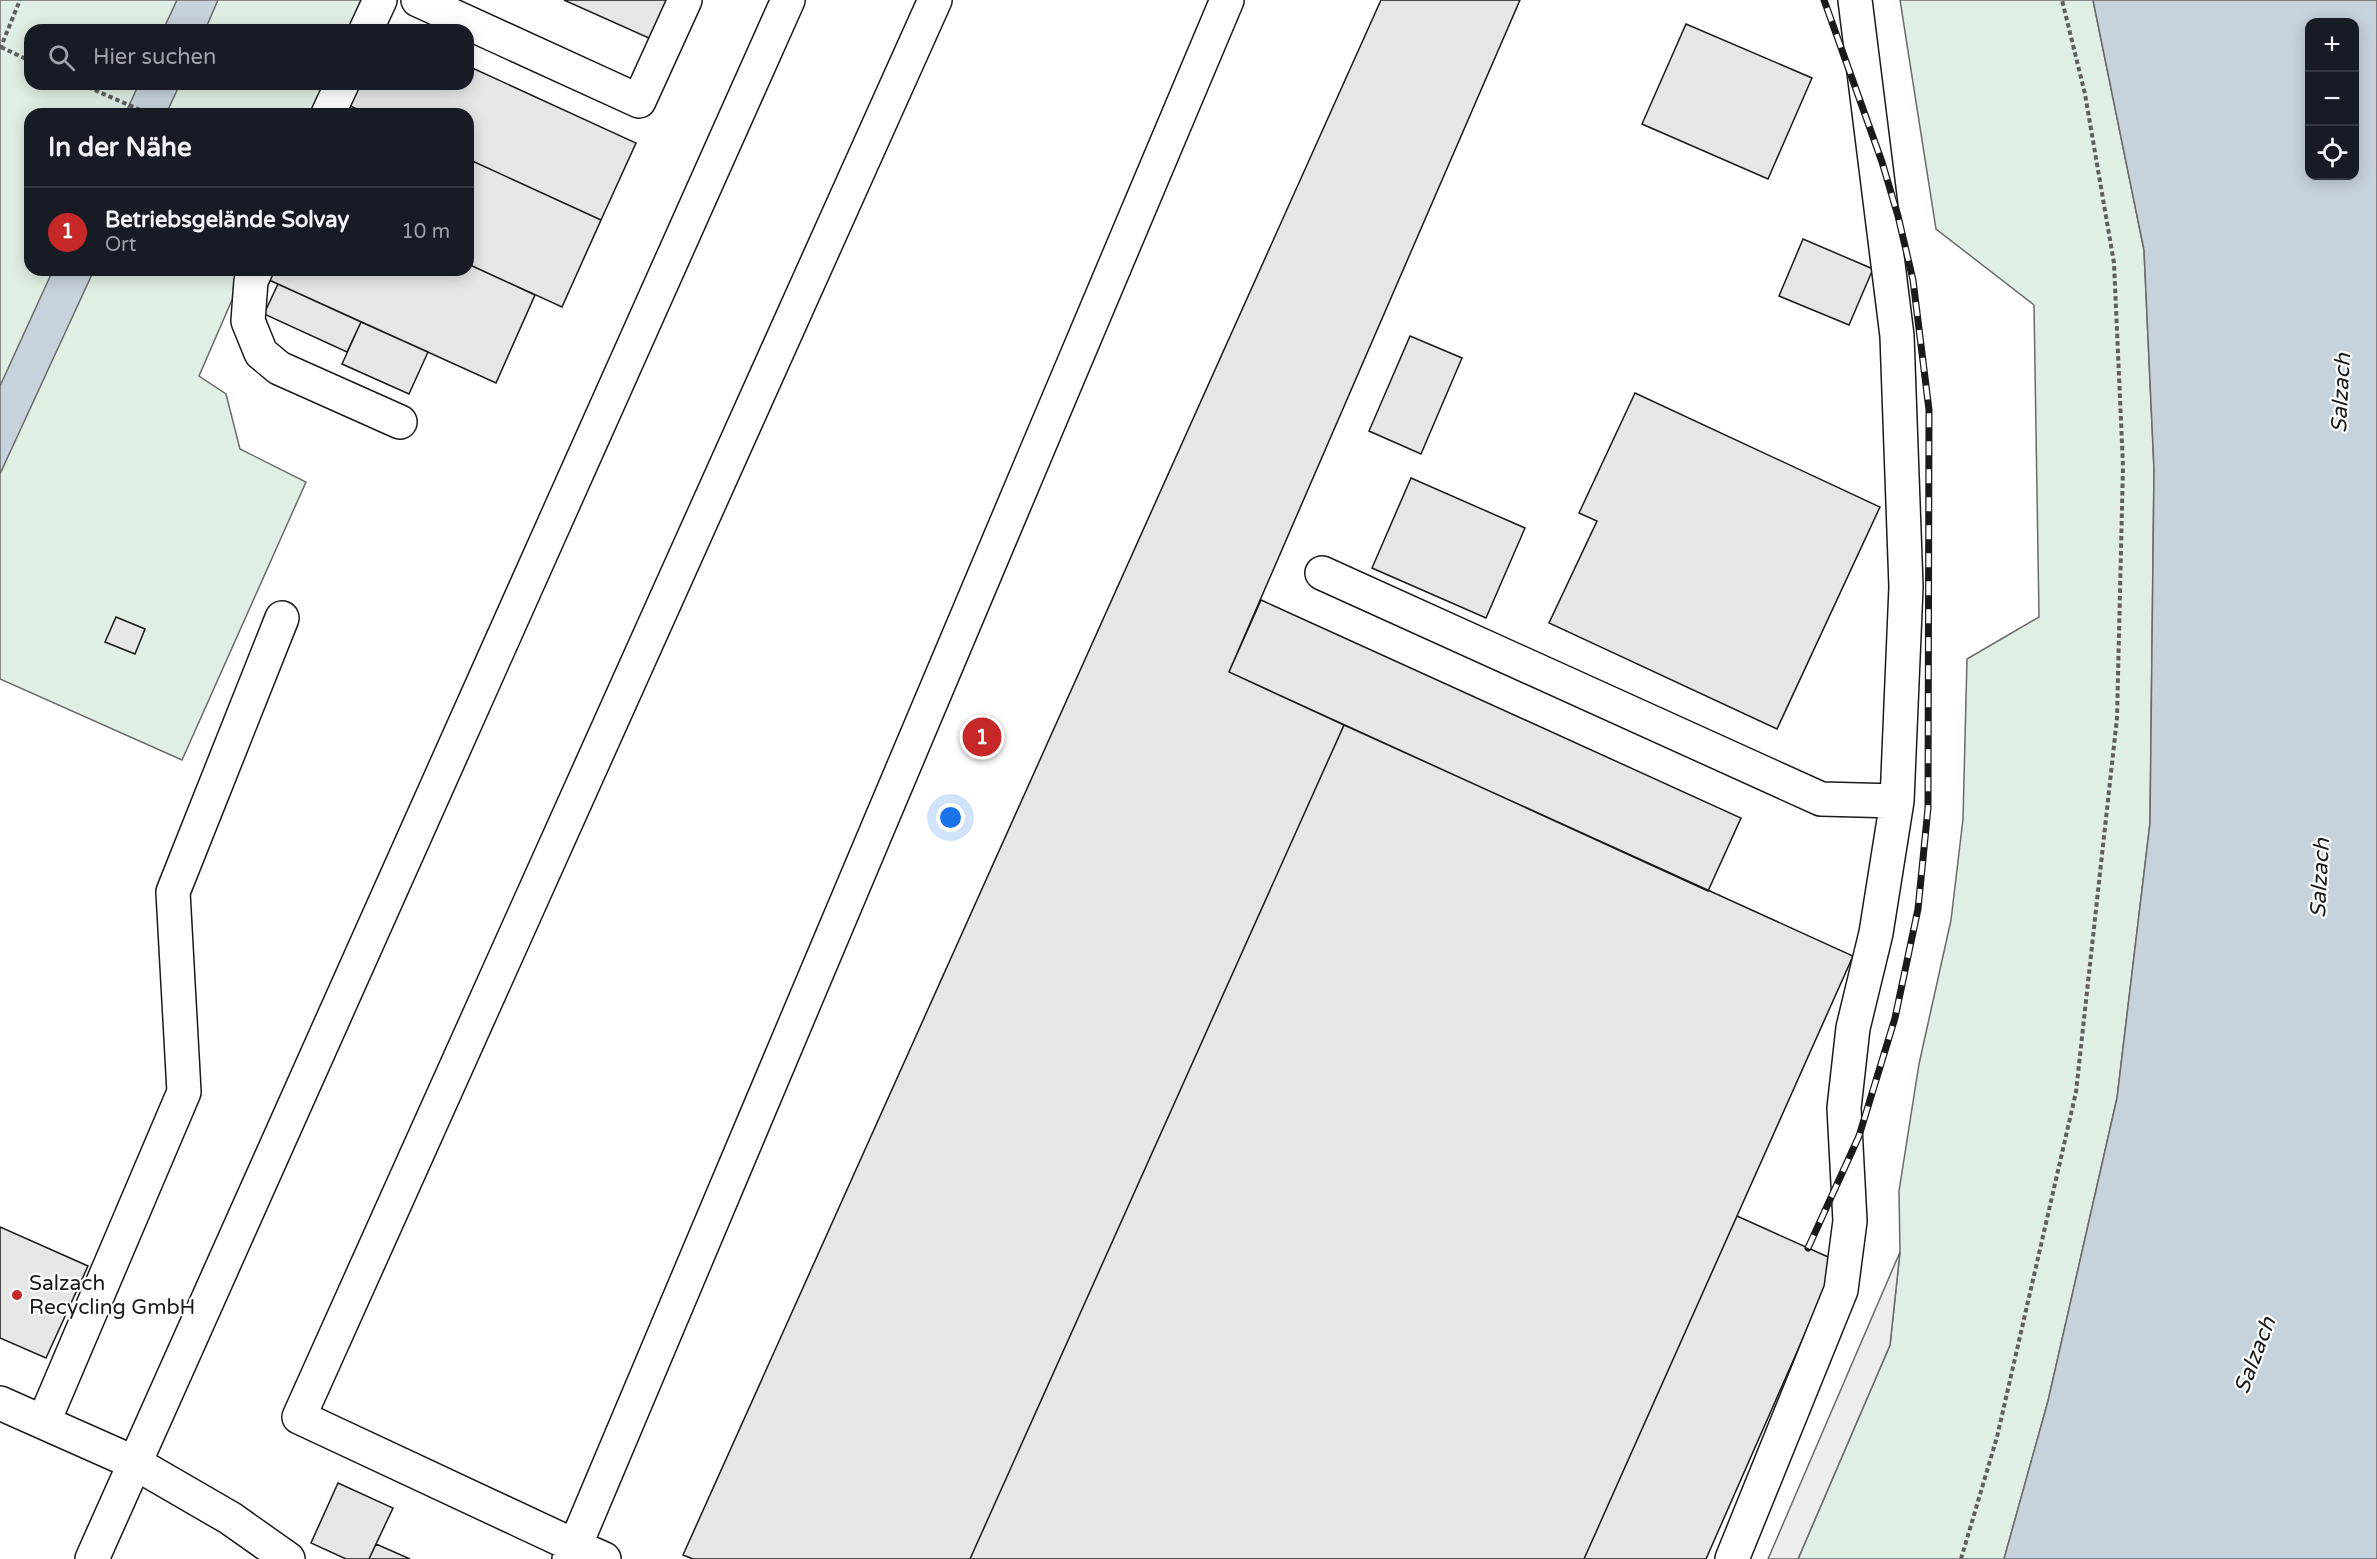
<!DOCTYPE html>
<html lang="de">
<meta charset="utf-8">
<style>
:root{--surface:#171b24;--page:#242831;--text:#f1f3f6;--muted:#9ea1a6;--line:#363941;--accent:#c62828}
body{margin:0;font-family:"Varela Round",sans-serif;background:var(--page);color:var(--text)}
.controls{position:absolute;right:18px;top:18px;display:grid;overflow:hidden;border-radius:12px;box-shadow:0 3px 15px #0003}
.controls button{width:54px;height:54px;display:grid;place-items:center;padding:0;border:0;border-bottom:2px solid var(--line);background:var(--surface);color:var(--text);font:30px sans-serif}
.you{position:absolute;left:951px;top:818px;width:21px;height:21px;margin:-15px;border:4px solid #fff;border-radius:50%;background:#1a73e8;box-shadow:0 0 0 9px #1a73e833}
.badge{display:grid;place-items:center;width:39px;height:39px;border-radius:50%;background:var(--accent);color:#fff;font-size:20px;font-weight:700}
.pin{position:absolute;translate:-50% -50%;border:3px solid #fff;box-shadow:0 2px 6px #0006}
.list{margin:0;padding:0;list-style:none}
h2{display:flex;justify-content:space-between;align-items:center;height:78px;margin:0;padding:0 24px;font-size:26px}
h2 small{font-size:20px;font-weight:400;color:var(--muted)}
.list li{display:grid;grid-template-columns:39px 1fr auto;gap:18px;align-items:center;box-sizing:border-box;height:90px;padding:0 24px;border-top:2px solid var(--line)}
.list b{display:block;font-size:22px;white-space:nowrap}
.list p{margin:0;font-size:20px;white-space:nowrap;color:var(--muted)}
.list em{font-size:20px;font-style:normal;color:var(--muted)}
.icon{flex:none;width:33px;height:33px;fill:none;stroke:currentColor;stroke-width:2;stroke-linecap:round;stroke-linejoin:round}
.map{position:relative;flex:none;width:2377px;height:1559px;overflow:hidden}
.search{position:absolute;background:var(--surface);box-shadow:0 3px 15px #0003;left:24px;top:24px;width:450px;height:66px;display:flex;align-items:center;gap:15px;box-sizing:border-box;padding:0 21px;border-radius:18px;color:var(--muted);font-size:22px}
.panel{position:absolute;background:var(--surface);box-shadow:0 3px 15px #0003;left:24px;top:108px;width:450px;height:168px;border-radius:18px}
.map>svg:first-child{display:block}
</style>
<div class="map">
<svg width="2377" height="1559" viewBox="0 0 2377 1559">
<rect width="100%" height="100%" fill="#fff"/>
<!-- green -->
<path fill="#e0efe3" stroke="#6a6a6a" stroke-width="1.5" d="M0,0h362l-13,30h-319v54h295l-13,30h-282v156h215l-46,106 27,18 14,55 66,33 -124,278 -182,-81z
M1900,0h193l51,250 10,219 -4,354 -33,275 -69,303 -44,158h-206l92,-214 10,-93 -1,-61 20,-127 32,-144 12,-101 4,-160 72,-42 -5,-312 -98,-76z"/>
<!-- parking -->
<path fill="#ededed" stroke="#6a6a6a" stroke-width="1.5" d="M1900,1252l-10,93 -92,214h-30z"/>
<!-- water -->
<path fill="#c6d2dc" stroke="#6a6a6a" stroke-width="1.5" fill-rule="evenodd" d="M177,0h41l-13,30h-42z
M2093,0h284v1559h-373l44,-158 69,-303 33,-275 4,-354 -10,-219zM2354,22v154h-44v-154z
M139,84h41l-14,30h-41z
M53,270h41l-94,204v-88z"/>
<!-- building -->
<path fill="#e6e6e6" stroke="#1a1a1a" stroke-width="1.5" d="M564,0h104l-17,39z
M1381,0h139l-291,672 115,53 -374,834h-277l-10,-4z
M1686,24l126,54 -44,101 -126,-55z
M468,66l168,77 -35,77 -133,-61v-45h-100l-20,-9 9,-21h111z
M468,159l133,61 -39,87 -94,-43z
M1803,239l70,30 -24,56 -70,-29z
M468,264l67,31 -39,88 -227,-103 4,-10h195z
M278,284l83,38 -14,30 -83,-38z
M361,322l67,30 -19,42 -67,-30z
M1410,336l52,22 -41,96 -52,-23z
M1635,393l245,114 -103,222 -228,-106 48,-102 -18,-8z
M1411,478l114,50 -39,90 -114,-50z
M1261,600l480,218 -33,73 -479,-219z
M116,617l29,12 -10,25 -30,-12z
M1344,725l509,231 -269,603h-614z
M1737,1216l100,45 -131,298h-122z
M0,1227l88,39 -42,92 -46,-20z
M338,1483l55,25 -24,51h-23l-35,-16z
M376,1544l34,15h-41z"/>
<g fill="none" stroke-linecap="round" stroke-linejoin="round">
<!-- minor casing -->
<g stroke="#1a1a1a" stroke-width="36">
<path id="minor" d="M418,0l221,101 46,-101
M935,0l-636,1417 276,129 652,-1546
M366,30l14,-30
M328,114l14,-30
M256,270l-5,11 -3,40 13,32 18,15 121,54
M1322,573l499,226 76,2
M0,1403l135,60 95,55 58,41
M44,1421l140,-329 -11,-200 109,-274
M92,1559l696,-1559
M569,1559l6,-13 29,13
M1732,1559l109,-269 9,-69 -6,-113 9,-80 23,-95 21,-132 9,-214 -9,-251 -42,-336"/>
</g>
<!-- path -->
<path stroke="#5f5f5f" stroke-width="4" stroke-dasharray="4.5 3" stroke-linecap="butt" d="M1,47l29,14
M0,49l20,-49
M81,84l66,29
M1961,1559l36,-122 79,-345 41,-374 6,-252 -9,-203 -29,-169 -23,-94"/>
<!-- minor -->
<use href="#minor" stroke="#fff" stroke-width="33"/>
<!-- rail casing -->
<g stroke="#1a1a1a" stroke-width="7">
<path id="rail" d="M1808,1248l51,-112 36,-118 23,-109 10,-101 1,-398 -16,-130 -15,-64 -16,-54 -58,-162"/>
</g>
<!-- rail -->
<use href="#rail" stroke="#fff" stroke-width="4.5" stroke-dasharray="14" stroke-linecap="butt"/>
</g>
<!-- markers -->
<circle fill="#c62828" stroke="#fff" stroke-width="2" cx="17" cy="1295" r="6"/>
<g text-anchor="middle" stroke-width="4.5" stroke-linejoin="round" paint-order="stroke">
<!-- poi labels -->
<g font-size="21" fill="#1a1a1a" stroke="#fff" text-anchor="start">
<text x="29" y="1290">Salzach<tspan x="29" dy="24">Recycling GmbH</tspan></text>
</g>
<!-- water labels -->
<g font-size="22" font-style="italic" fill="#1a1a1a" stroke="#fff">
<text transform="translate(2340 393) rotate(-87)" y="8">Salzach</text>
<text transform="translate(2319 878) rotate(-87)" y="8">Salzach</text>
<text transform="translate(2254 1355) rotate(-69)" y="8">Salzach</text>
</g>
</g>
</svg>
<div class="controls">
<button>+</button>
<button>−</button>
<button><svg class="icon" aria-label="locate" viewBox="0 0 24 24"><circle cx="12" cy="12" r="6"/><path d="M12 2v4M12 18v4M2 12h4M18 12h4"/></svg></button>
</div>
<div class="you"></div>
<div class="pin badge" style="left:982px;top:737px">1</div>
<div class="search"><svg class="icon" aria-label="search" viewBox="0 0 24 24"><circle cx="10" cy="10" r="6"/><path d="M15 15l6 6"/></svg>Hier suchen</div>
<section class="panel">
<h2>In der Nähe<small></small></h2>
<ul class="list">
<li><span class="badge">1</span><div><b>Betriebsgelände Solvay</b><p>Ort</p></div><em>10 m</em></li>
</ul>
</section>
</div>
